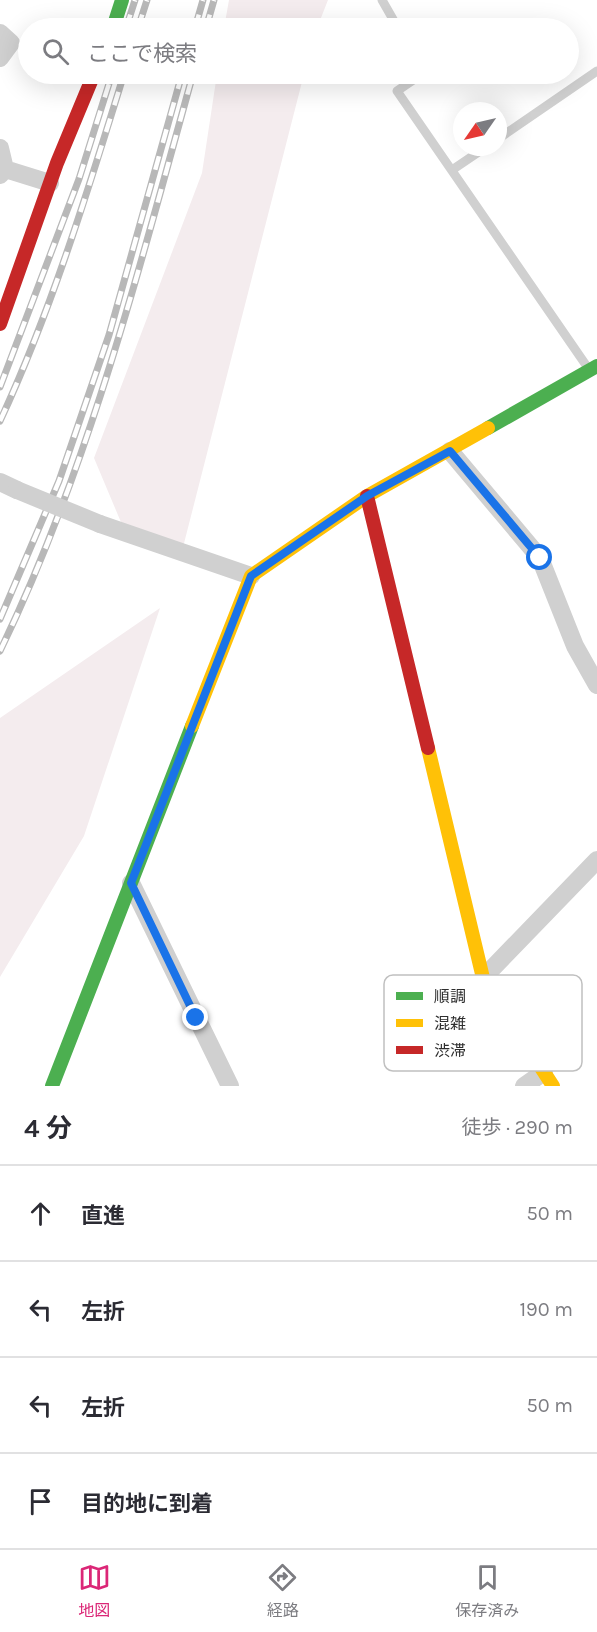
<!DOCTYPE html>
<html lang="ja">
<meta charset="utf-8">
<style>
:root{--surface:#fff;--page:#f2f2f3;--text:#2b2b33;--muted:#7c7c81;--line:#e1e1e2;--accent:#db2777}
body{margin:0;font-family:Karla,"Noto Sans JP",sans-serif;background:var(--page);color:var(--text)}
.compass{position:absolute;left:453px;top:102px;width:54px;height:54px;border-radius:50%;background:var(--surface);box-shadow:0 6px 24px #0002;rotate:236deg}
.stop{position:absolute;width:18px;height:18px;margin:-14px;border:4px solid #1a73e8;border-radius:50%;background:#fff}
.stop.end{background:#1a73e8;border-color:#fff;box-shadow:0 2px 6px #0008}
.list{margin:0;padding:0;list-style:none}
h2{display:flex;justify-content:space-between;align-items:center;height:78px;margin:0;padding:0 24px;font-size:26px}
h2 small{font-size:20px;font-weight:400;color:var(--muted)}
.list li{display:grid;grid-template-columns:39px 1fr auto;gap:18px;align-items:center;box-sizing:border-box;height:96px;padding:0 24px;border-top:2px solid var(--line)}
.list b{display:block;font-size:22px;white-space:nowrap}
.list em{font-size:20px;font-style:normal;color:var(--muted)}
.icon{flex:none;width:33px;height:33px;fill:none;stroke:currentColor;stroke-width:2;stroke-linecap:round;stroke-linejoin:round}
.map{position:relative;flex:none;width:597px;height:1086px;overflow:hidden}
.search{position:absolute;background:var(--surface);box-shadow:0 6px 24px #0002;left:18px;right:18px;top:18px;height:66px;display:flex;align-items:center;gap:15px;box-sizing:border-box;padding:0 21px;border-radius:33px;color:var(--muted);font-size:22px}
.sheet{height:462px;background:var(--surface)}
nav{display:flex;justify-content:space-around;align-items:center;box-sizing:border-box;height:84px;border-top:2px solid var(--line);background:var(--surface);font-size:16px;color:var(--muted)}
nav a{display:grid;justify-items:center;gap:3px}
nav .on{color:var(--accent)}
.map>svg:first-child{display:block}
</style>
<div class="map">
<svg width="597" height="1086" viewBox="0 0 597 1086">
<rect width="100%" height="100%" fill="#fff"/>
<!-- green -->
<path fill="#f4ecee" d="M229,0h99l-11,28h-93z
M217,74h87l-124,485 -57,-32 -29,-69 108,-285z
M160,608l-76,228 -84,141v-259z"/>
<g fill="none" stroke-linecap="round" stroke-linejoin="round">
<!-- lane -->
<path stroke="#d0d0d0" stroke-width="9" d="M382,0l16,28
M422,74l-25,17 191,277
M498,139l99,-68
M452,170l34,-23"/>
<!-- street -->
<path stroke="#d0d0d0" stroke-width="18" d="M0,33l11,10 -11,15
M0,148l5,21 -5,6
M5,169l45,14
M450,451l90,107 35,88 22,39
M0,482l17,8
M100,524l151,52
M131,883l99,203
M483,978l114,-118
M524,1086l20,-14"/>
<!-- fast -->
<path stroke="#4caf50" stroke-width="14" d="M113,28l9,-28
M488,428l109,-62
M52,1086l140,-360"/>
<!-- slow -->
<path stroke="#ffc107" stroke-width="14" d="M192,726l59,-150 116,-80 121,-68
M428,748l55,230 70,108"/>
<!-- jam -->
<path stroke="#c62828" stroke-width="14" d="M0,324l57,-161 37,-89
M367,496l61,252"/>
<!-- rail casing -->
<g stroke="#b8b8b8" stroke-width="7">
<path id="rail" d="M126,28l9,-28
M138,28l9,-28
M195,28l8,-28
M206,28l8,-28
M0,387l79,-208 33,-105
M0,421c52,-112 88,-231 124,-347
M0,619l59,-138 50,-146 73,-261
M0,651c89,-184 139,-382 193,-577"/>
</g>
<!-- rail -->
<use href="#rail" stroke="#fff" stroke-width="4.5" stroke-dasharray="14" stroke-linecap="butt"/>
<!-- street-bridge -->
<path stroke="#d0d0d0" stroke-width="18" d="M17,490l83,34"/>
</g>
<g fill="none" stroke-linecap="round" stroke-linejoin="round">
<!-- route -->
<path stroke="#1a73e8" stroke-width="8" d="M196,1018l-65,-135 120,-307 116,-80 83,-45 90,107"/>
</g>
<!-- legend -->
<rect x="384" y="975" width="198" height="96" rx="9" fill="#fff" stroke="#c0c0c0" stroke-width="1.5"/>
<rect x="396" y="992" width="27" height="8" fill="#4caf50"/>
<rect x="396" y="1019" width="27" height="8" fill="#ffc107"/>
<rect x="396" y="1046" width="27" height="8" fill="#c62828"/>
<g font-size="16" fill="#2e2e2e">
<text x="434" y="1002">順調</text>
<text x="434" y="1029">混雑</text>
<text x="434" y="1056">渋滞</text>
</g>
</svg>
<svg class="compass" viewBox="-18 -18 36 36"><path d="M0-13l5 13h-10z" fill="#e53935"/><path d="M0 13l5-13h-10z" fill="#7c7c81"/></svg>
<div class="stop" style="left:540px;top:558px"></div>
<div class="stop end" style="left:196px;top:1018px"></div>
<div class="search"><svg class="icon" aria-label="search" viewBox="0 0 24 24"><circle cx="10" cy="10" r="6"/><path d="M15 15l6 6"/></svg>ここで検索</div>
</div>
<section class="sheet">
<h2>4 分<small>徒歩 · 290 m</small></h2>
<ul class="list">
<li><svg class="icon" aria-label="ahead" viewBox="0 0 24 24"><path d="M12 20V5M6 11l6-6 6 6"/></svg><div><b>直進</b></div><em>50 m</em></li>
<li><svg class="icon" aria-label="left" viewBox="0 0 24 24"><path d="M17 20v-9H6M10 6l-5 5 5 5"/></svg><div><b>左折</b></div><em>190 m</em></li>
<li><svg class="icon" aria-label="left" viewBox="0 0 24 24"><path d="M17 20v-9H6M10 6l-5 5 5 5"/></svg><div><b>左折</b></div><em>50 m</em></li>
<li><svg class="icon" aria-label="arrive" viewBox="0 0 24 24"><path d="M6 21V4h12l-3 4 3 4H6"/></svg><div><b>目的地に到着</b></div></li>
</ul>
</section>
<nav>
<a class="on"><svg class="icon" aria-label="map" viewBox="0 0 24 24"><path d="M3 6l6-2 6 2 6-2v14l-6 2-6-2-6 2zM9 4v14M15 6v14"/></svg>地図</a>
<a><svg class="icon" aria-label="directions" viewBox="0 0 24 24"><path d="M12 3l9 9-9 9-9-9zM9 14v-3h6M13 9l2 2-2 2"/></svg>経路</a>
<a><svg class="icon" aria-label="saved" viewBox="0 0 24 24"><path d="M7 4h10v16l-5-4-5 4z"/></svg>保存済み</a>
</nav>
